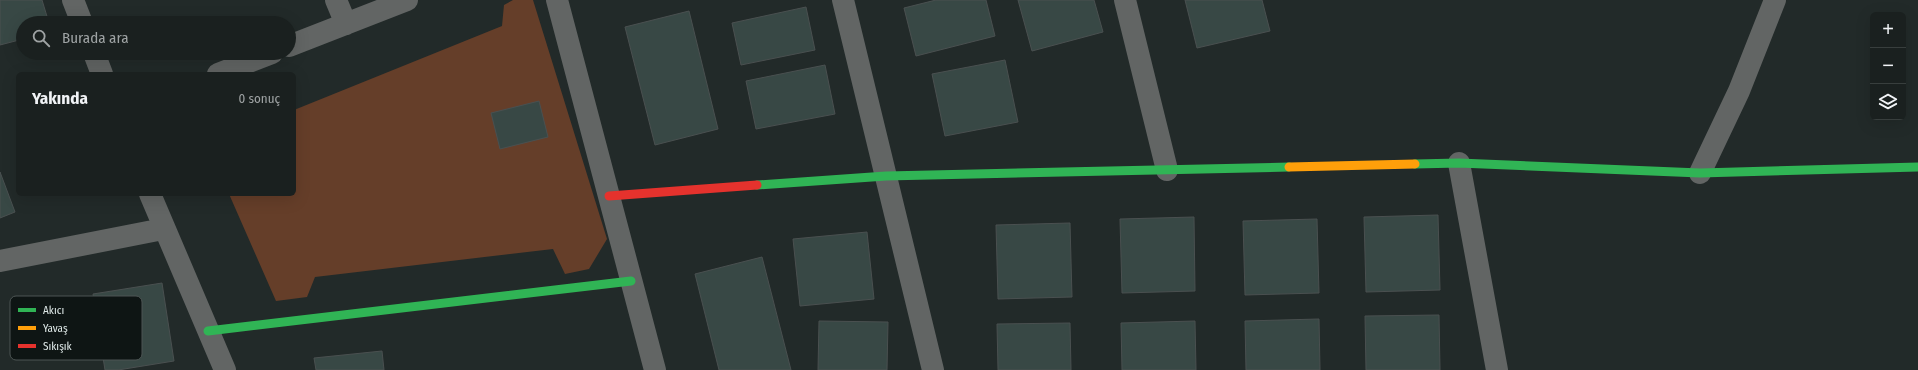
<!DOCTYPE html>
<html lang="tr">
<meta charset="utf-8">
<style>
:root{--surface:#1a201f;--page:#272d2c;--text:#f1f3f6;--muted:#9fa3a4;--line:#383e3d}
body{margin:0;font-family:"Fira Sans Condensed",sans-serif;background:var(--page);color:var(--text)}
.controls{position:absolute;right:12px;top:12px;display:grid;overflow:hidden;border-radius:6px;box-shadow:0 4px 16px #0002}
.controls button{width:36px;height:36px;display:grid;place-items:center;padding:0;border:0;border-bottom:1px solid var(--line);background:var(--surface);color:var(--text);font:20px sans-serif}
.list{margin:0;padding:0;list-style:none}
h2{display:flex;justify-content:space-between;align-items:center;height:52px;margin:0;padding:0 16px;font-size:17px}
h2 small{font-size:13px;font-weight:400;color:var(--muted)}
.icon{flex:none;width:22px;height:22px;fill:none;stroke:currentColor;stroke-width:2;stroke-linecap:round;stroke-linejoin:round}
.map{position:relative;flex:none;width:1918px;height:370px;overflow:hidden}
.search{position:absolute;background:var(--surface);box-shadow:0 4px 16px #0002;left:16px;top:16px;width:280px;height:44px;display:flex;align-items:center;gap:10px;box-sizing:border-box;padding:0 14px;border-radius:22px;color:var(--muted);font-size:15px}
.panel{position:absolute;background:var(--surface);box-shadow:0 4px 16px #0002;left:16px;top:72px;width:280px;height:124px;border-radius:6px}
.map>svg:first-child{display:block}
</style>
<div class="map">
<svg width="1918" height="370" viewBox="0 0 1918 370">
<rect width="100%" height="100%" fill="#222a29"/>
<!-- green -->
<path fill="#653e29" d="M513,0h20l74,239 -18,30 -24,5 -12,-25 -238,28 -8,20 -31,4 -47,-107h65v-84l208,-84 2,-21z"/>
<!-- building -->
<path fill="#384845" stroke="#4a5050" d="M0,0h42l7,23h-26v16l-23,6z
M936,0h50l9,36 -79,20 -12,-48z
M1018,0h76l9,32 -71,19z
M1185,0h77l8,31 -73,17z
M806,7l9,43 -74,15 -9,-42z
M689,11l29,118 -63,16 -30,-118z
M1005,60l13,62 -73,14 -13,-62z
M825,65l10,49 -79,15 -10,-48z
M539,101l9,36 -48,12 -9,-36z
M0,172l15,40 -15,6z
M1438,215l2,75 -74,2 -2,-75z
M1194,217l1,74 -73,2 -2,-74z
M1317,219l2,74 -74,2 -2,-74z
M1070,223l2,74 -74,2 -2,-74z
M867,232l7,67 -74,7 -7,-67z
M762,257l29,113h-72l-24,-96z
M162,283l12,78 -56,9h-13l-12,-76z
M1439,315l1,55h-74l-1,-54z
M1319,319l1,51h-74l-1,-49z
M819,321l69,1 -1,48h-69z
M1195,321l1,49h-74l-1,-47z
M1070,323l1,47h-73l-1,-46z
M382,351l2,19h-68l-2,-12z"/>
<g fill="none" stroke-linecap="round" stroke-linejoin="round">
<!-- street -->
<path stroke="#626564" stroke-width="22" d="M73,0l9,23
M336,0l10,24
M557,0l98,370
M843,0l90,370
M1125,0l42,170
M289,46l118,-46
M94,53l8,21
M218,74l54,-21
M1459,163l38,207
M1700,173l39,-82 36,-91
M150,194l75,176
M0,261l163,-32"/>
<!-- fast -->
<path stroke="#30b455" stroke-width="9" d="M1415,164l44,-1 241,10 218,-6
M757,185l129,-9 403,-9
M208,331l423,-50"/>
<!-- slow -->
<path stroke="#ff9f0a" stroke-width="9" d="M1289,167l126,-3"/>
<!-- jam -->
<path stroke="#e5322d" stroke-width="9" d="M609,196l148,-11"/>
</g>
<!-- legend -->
<rect x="10" y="296" width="132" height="64" rx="6" fill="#0e1514" stroke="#4d5554" stroke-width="1"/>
<rect x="18" y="308" width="18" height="4" fill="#30b455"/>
<rect x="18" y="326" width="18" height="4" fill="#ff9f0a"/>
<rect x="18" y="344" width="18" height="4" fill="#e5322d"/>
<g font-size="11" fill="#dfe9e8">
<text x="43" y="314">Akıcı</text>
<text x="43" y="332">Yavaş</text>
<text x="43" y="350">Sıkışık</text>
</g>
</svg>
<div class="controls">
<button>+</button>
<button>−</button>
<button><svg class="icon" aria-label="layers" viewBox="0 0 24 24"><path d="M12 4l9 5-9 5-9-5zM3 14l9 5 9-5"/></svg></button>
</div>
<div class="search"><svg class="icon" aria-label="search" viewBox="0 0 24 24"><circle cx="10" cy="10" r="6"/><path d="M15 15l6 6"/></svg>Burada ara</div>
<section class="panel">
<h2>Yakında<small>0 sonuç</small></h2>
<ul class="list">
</ul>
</section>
</div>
